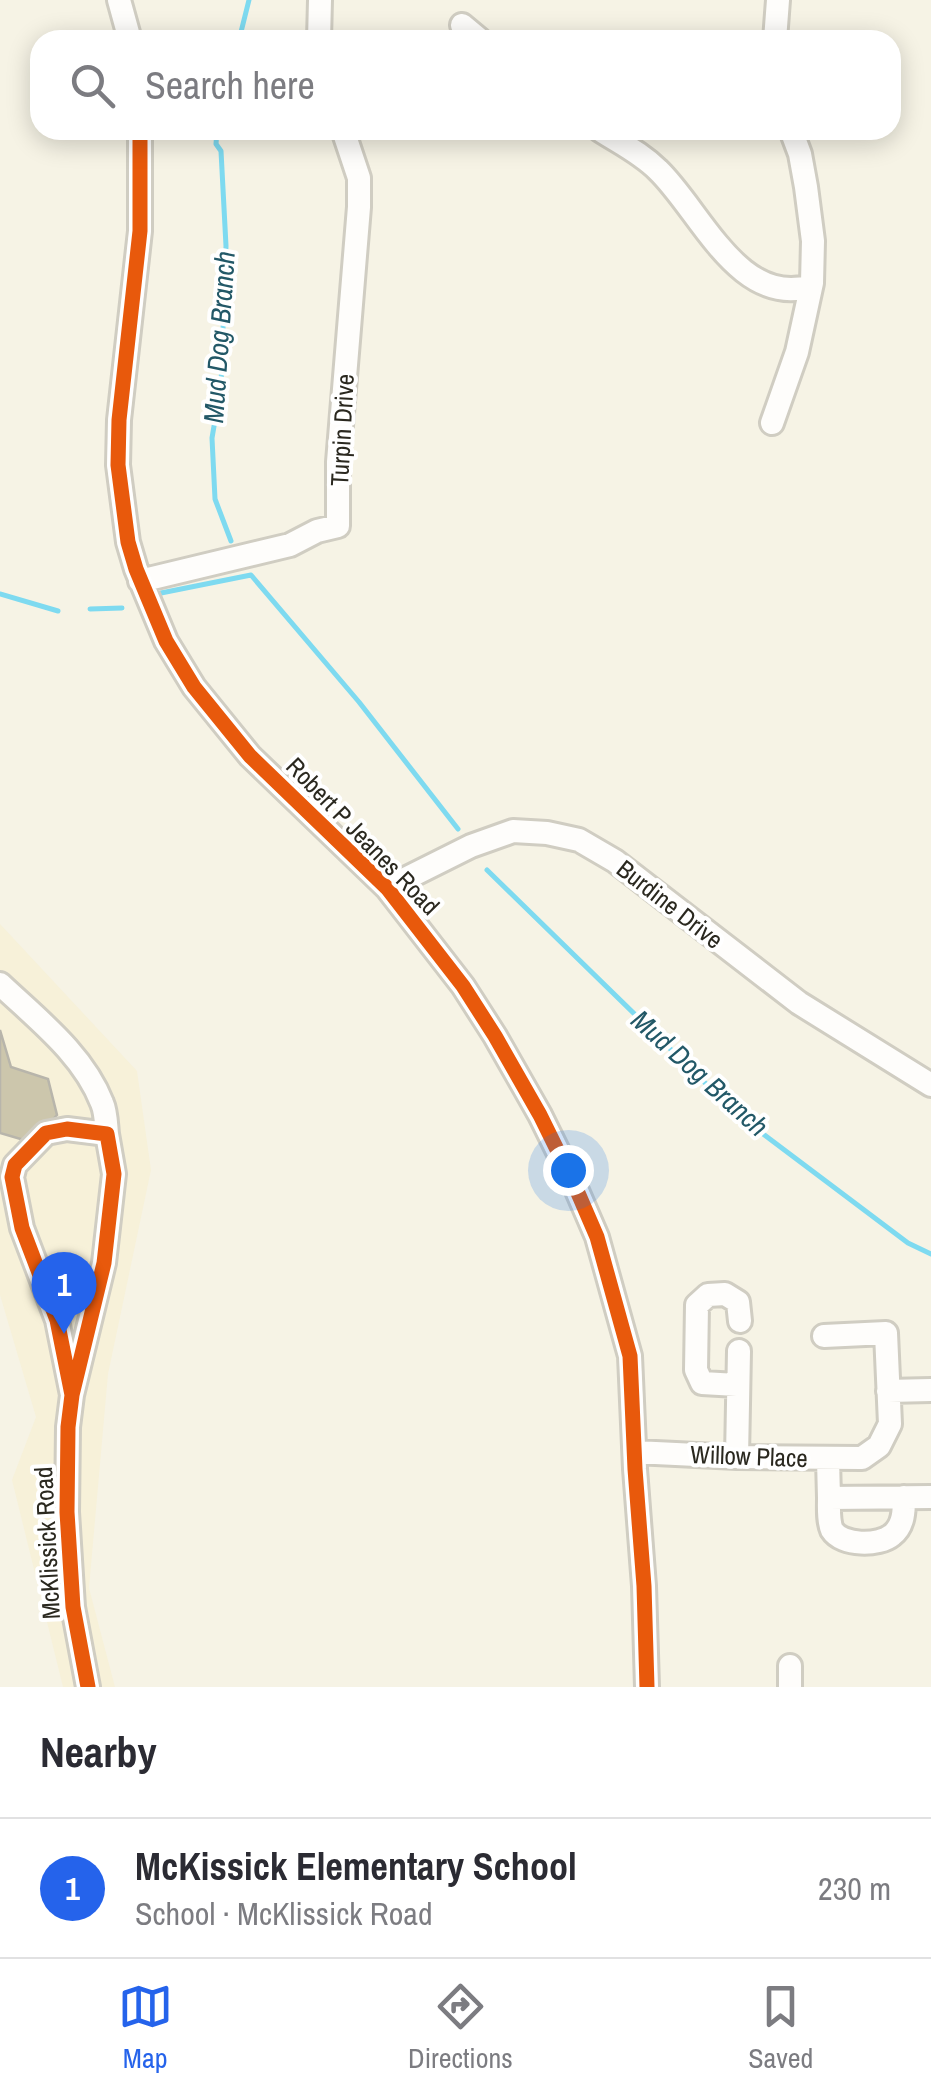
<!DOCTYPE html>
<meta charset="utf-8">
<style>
:root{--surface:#fff;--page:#f2f2f3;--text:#2b2b33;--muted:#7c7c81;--line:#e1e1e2;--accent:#2563eb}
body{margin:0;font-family:"Archivo Narrow",sans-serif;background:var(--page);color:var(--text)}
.you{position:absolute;left:568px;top:1170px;width:35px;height:35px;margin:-25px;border:8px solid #fff;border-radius:50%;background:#1a73e8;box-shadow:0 0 0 15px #1a73e833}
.badge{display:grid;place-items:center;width:65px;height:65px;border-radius:50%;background:var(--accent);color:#fff;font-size:32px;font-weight:700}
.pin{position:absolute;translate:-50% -82px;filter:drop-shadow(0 2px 5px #0008)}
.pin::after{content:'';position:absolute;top:52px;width:35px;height:30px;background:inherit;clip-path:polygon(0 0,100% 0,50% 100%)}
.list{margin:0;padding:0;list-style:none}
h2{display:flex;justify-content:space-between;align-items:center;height:130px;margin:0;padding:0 40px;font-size:42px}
h2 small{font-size:32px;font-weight:400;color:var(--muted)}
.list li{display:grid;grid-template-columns:65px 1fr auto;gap:30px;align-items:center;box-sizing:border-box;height:140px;padding:0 40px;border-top:2px solid var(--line)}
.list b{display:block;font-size:38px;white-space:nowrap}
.list p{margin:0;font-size:32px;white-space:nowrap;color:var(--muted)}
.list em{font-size:32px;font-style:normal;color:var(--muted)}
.icon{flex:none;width:55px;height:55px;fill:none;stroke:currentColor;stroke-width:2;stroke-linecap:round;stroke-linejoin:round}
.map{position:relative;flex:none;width:931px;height:1687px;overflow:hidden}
.search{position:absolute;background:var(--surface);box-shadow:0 5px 25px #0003;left:30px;right:30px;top:30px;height:110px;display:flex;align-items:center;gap:25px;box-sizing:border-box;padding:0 35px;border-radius:30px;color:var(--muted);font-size:38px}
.sheet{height:270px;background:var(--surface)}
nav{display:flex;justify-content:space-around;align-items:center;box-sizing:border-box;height:140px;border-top:2px solid var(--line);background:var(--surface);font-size:28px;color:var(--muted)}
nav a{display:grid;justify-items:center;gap:5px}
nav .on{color:var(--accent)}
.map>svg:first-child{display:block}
</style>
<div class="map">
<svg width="931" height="1687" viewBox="0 0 931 1687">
<rect width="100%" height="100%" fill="#f6f3e5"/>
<!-- built -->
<path fill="#f7f1d9" d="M0,924l137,147 14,99 -43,204 -19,214 26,99h-52l-51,-207 24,-63 -36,-122z"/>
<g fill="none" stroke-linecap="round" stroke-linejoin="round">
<!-- stream -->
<path stroke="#7edaf0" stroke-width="5" d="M239,40l10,-40
M217,130l-1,14 5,7 5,95 -5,139 -9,53 3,61 16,42
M161,593l90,-18 108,127 99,127
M0,594l58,17
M90,609l32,-1
M487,870l251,245 170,128 23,11"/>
</g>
<!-- building -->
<path fill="#ccc6ac" stroke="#b8b5ab" stroke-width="2.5" d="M0,1030l11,37 37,12 9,36 -26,27 -31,-9z"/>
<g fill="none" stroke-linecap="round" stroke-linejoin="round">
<!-- minor casing -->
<g stroke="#d0cdc2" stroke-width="28">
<path id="minor" d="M119,0l11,40
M462,25l18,15
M319,40l1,-40
M775,40l3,-40
M140,130v101l-21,189 -1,45 10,77 8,27 30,72 28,46 56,69 137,132 76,98 32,50 45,79 35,71 22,51 33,119 5,113 9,117 3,101
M600,130c20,13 41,23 58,40 42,40 81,138 153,116
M772,423l25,-71 15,-69 1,-42 -7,-54 -6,-33 -9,-24
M140,581l150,-36 27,-14 21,-5v-64l21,-255v-29l-16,-48
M387,888l84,-42 42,-15 34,2 32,7 36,21 184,142 132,82
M0,984c37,35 83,70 102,119 4,9 4,21 5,31
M737,1385l-35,-2 -6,-13 1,-65 11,-10 17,-1 13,8 2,19
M888,1391l43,-1
M72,1395l-15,-75 -35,-92 -10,-51 3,-12 31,-32 21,-4 40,5 7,40 -10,89 -32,132 -4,32 -1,85 6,95 15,80
M635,1452l102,5 125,1 17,-12 11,-22 -4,-91 -62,3
M737,1457l2,-106
M828,1459l1,39 102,-1
M829,1498c0,10 -1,23 3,32 10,16 47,16 60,5 12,-9 12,-25 12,-38
M790,1666v21"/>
</g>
<!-- minor -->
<use href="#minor" stroke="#fefdfb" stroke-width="22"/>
<!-- cycleway casing -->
<g stroke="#fff" stroke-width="21">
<path id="cycleway" d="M140,130v101l-21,189 -1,45 10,77 8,27 30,72 28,46 56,69 137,132 76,98 32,50 45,79 35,71 22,51 33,119 5,113 9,117 3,101
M72,1395l-15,-75 -35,-92 -10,-51 3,-12 31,-32 21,-4 40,5 7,40 -10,89 -32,132 -4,32 -1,85 6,95 15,80"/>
</g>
<!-- cycleway -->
<use href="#cycleway" stroke="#e8590c" stroke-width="15"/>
</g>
<g text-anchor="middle" stroke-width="8" stroke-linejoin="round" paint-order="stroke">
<!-- street labels -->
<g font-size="25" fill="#2a281f" stroke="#fff">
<text transform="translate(342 430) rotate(-87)" y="9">Turpin Drive</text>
<text transform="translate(363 836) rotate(46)" y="9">Robert P Jeanes Road</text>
<text transform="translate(670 904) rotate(38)" y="9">Burdine Drive</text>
<text transform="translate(749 1456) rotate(2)" y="9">Willow Place</text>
<text transform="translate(47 1543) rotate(-93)" y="9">McKlissick Road</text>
</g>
<!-- water labels -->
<g font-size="28" font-style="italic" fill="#225867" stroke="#fff">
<text transform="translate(219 337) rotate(-86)" y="10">Mud Dog Branch</text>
<text transform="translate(700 1073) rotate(42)" y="10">Mud Dog Branch</text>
</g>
</g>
</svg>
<div class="you"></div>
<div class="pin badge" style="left:64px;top:1334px">1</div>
<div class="search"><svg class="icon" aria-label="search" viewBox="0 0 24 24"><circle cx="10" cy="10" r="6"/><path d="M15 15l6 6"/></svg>Search here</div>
</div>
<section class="sheet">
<h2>Nearby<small></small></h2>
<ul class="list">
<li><span class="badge">1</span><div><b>McKissick Elementary School</b><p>School · McKlissick Road</p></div><em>230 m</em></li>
</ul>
</section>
<nav>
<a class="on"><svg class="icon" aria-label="map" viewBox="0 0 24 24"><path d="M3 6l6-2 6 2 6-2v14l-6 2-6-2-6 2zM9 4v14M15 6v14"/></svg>Map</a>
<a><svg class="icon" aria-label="directions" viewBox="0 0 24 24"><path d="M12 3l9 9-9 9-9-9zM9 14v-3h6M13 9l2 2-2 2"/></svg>Directions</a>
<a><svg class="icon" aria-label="saved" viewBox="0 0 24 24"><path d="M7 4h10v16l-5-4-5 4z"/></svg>Saved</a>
</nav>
